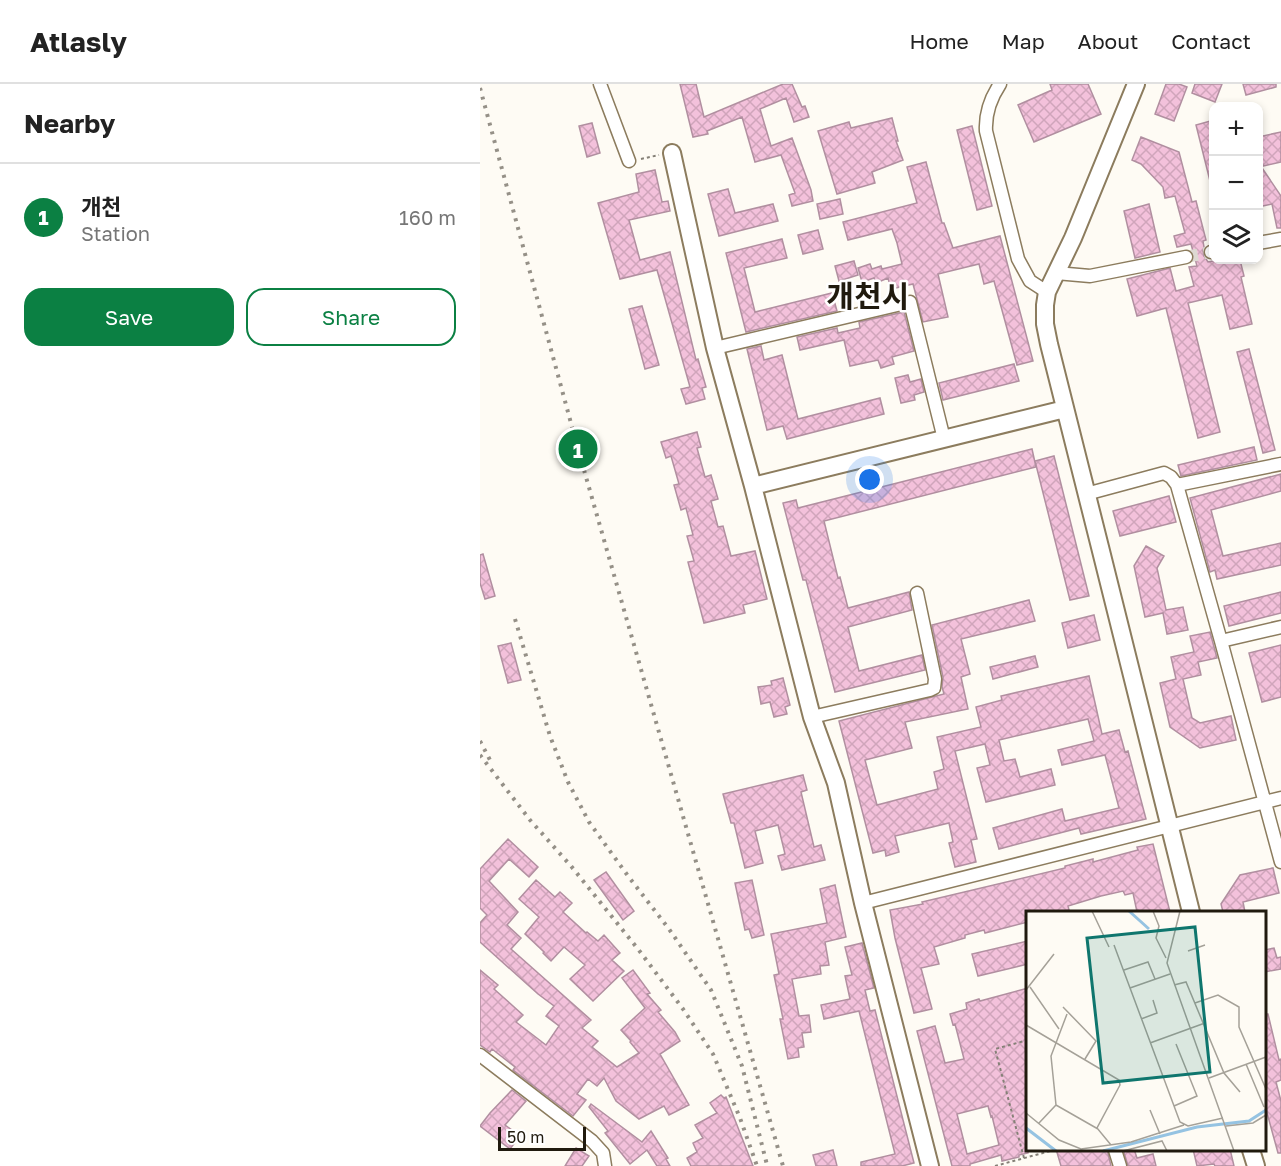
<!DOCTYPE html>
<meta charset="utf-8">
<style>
:root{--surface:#fff;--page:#f6f6f6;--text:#222;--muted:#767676;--line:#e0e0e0;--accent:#0b8043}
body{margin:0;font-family:"Golos Text","Noto Sans KR",sans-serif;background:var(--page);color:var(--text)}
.controls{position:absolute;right:18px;top:18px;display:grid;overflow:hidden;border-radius:12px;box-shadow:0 3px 9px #0003}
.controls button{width:54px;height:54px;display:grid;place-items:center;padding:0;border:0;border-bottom:2px solid var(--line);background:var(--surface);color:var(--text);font:30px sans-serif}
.scale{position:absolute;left:18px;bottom:15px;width:88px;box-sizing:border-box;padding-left:6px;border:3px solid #201a0e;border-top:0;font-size:16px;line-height:21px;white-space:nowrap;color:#201a0e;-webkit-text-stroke:4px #fff;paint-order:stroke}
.you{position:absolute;left:390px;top:396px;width:21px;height:21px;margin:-15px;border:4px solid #fff;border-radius:50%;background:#1a73e8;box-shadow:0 0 0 9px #1a73e833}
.badge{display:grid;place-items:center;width:39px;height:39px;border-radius:50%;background:var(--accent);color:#fff;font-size:20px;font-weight:700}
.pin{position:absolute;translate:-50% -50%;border:3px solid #fff;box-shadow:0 2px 6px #0006}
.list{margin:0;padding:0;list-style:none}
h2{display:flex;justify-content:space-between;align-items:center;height:78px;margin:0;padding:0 24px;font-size:26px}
h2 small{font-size:20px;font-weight:400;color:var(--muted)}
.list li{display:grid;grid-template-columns:39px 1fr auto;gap:18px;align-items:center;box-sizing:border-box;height:108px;padding:0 24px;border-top:2px solid var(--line)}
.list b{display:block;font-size:22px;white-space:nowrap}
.list p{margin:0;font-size:20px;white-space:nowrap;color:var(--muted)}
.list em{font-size:20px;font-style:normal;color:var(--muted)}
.actions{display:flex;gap:12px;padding:18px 24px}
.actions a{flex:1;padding:14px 0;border:2px solid var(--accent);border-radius:18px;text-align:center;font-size:21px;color:var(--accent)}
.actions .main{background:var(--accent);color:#fff}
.icon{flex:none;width:33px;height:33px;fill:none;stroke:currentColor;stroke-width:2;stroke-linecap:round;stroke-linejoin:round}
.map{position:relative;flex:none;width:801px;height:1082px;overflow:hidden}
header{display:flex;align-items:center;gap:36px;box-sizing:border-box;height:84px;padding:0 30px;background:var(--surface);border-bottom:2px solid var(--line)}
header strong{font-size:28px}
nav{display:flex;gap:33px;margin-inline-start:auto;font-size:21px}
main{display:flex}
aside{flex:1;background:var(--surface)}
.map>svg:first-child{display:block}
</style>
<header>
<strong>Atlasly</strong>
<nav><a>Home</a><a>Map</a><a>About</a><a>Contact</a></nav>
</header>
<main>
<aside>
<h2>Nearby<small></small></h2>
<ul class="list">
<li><span class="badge">1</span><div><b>개천</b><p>Station</p></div><em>160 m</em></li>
</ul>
<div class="actions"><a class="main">Save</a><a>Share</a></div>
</aside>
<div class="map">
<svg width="801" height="1082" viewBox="0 0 801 1082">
<defs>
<pattern id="building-cross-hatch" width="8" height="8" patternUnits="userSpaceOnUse" patternTransform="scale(1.5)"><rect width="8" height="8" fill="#f3c1db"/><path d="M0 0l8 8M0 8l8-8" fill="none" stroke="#d0a5bb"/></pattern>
</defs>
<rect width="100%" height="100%" fill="#fefbf4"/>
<!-- building -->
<path fill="url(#building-cross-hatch)" stroke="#b18fa0" stroke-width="1.5" fill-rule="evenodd" d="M200,0h16l8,33 79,-33h9l10,23 3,-1 4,11 -15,5 -8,-24 -26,11 11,37 21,-8 19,52 2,11 -21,5 -3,-11 6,-2 -14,-38 -26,7 -13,-45 -35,14 1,3 -15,3z
M570,0h38l13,30 -67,28 -16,-37 34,-15z
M686,0h13l8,3 -13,34 -19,-7z
M715,0h27l-7,18 -23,-9z
M763,0h33v3l-30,8z
M412,34l6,23h-2l7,19 -31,12 3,11 -38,11 -19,-63 31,-9 2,6z
M734,36v61h-4l-14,-56z
M112,39l8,30 -13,4 -8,-31z
M492,42l20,80 -15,4 -20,-80z
M801,48v30l-18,4 -5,-20v-9z
M661,53l38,15 13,50 4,-1 10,39 -3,1 1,6 -1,4 1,5 4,6 10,-2h22l4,16 -3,1 11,47 -22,5 -8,-34 -34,8 32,129 -22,6 -32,-130 -29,8 -10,-37 43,-11 6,23 18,-5 -5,-19 8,-1 -6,-22 -14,3 -3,-11 11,-3 -10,-37 -10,2 -2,-11 -22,-23 -9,-4z
M446,78l16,61h2l9,25 47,-12 33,125 -16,4 -23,-84 -10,3 -5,-20 -41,10 10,43 -25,5 -10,-38 -22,5 -3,-11 -12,5 -2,-5 -12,4 -4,-14 12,-4 2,5 9,-3 1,3 20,-5 -5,-21 -5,-14 -44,11 -5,-18 74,-19 -10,-36z
M778,78l23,34v32h-4l-5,-24 -14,3z
M175,86l7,32 6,-1 2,10 -41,9 11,40 30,-8 26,108 2,-1 8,28 -4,1 3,11 -19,5 -5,-15 9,-2 -33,-117 -37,9 -22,-76 41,-11 -3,-18z
M248,105l7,24 38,-9 5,17 -59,15 -11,-42z
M360,115l3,15 -23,5 -3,-15z
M669,120l11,48 -25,6 -11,-47z
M338,146l5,19 -20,5 -5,-19z
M302,155l5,19 -43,10 11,44 77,-19 5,18 -91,21 -20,-79z
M374,177l4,14 -19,6 -4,-15z
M162,222l17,59 -14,4 -16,-60z
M424,228l10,39 -22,6 2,7 -13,4 -3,-8 -28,6 -6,-26 -44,10 -3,-13 40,-9 1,5 22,-5 -1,-6z
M281,262l3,14 18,-5 16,64 82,-21 4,16 -97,25 -4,-13 -16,4 -20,-81z
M769,265l26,101 -12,3 -26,-101z
M534,280l5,17 -76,19 -4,-17z
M428,291l2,7 11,-3 3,13 -10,3 1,5 -14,3 -6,-25z
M217,348l4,15 -4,1 8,29 6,-2 7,24 -7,2 7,26 5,-1 8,30 24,-5 12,48 -24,6 2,8 -41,10 -16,-61 6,-1 -7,-25 6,-1 -7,-27 -5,2 -7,-25 5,-1 -8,-28 -5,2 -5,-16z
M774,363l3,13 -76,16 -3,-11z
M552,365l4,18 -212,54 14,57 2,-1 8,31 61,-16 3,18 -64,17 11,44 63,-16 3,15 -90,22 -29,-112h-3l-20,-77 13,-3 2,8z
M574,372l35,140 -19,4 -35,-139z
M801,390v17l-70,19 12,46 58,-13v22l-64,14 -2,-9 -5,2 -20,-74z
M689,412l7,26 -56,14 -7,-25z
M666,462l18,10 -7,12 9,42 17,-3 5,23 -21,4 -4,-21 -18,4 -11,-51z
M3,470l12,42 -10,3 -5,-16v-28z
M801,508v21l-52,13 -5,-20z
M549,516l6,21 -74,18 9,35 -9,3 7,32 -63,13 7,26 -47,12 12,45 61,-16 -4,-17 10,-3 -7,-32 44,-10 -5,-20 26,-7 -1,-4 88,-20 13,58 17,-4 6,22 3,-1 18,68 -65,15 -2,-6 -80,21 -6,-21 69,-19 3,12 54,-13 -14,-53 -43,10 -4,-15 36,-9 -6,-22 -89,21 5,21 11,-2 5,18 31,-8 4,16 -69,17 -9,-34 13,-3 -5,-21 -30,7 22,88 -6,1 5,22 -21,5 -6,-24 4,-1 -4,-19 -54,13 4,16 -13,4 -1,-6 -12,3 -34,-132 105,-27 -2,-7 1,-10 -11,-52z
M614,531l6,25 -32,8 -6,-25z
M730,548l7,26 -19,4 3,13 -18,4 9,39 8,5 31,-7 5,24 -36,8 -30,-21 -10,-44 16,-4 -5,-22 23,-5 -4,-16z
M31,559l10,37 -13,3 -10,-37z
M801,561v52l-19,5 -13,-49z
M555,572l3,11 -45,12 -3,-12z
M303,594l7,27 -5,2 2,7 -13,3 -4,-15 -9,2 -3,-17 14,-2 -1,-4z
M323,691l4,15 -6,2 13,55 7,-2 4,15 -43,10 -4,-14 7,-2 -7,-29 -23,6 8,32 -18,5 -11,-45h-3l-8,-29z
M28,755l30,28 -9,10 -20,-18 -20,22 29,31 -11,13 14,13 -10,11 80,71 -9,8 16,13 -6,6 25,20 22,-14 -9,-11 1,-1 -10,-11 24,-22 -23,-30 11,-8 17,23 -3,1 14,16 -3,2 17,20 5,9 -20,13 29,51 -20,10 -5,-9 -25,13 -23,-18 -12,-23 -7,8 -9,-7 -11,15 9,6 -13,16 -60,-46 2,-3 -23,-18 -2,3 -10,-7v-75l18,15 -4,4 29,26 -7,7 30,23 13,-19 -13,-10 8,-10 -16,-12 -58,-52v-19l7,-8 -7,-7v-39z
M673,760l17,68h-33l-4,-19 -8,2 -2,-4 -22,5 -33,10 1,4 -8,2h-33v10l-43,11 -1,-3 -19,5v3l-31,9 5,17 -18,4 11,41 -18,4 -19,-75 -5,-28 33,-6 -1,-2 143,-34v-2l28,-7v3l45,-12 -1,-3z
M793,784l6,25 -36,9 2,10h-22l-2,-8 19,-29z
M126,788l28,39 -11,9 -29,-40z
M56,796l19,17 5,-5 12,11 -9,9 23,21 1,-1 11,9 6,-6 16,18 -8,7 12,11 -31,30 -23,-22 15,-14 -21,-18 -13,14 -8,-8 1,-1 -19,-18 14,-17 -20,-18z
M272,796l12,55 -12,3 -3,-9 -4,1 -10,-47z
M355,801l11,52 -21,5 4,23 -9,1 1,8 -29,5 7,37 10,-1 2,17 -9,1 2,14 -6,1 1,9 -11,2 -8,-40h3l-9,-44 5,-1 -8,-40 56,-11 -7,-34z
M548,857v23l-50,12 -6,-22z
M382,859l12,45 -9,2 5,21 5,-1 39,153 -12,3h-41v-4l34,-8 -36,-143 -35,8 -3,-14 29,-6 -5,-23 7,-1 -7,-28z
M794,864l3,10 4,-1v12l-17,3v-22z
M548,904v165l-9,2v2l-17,4 -1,-6 -31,9v2h-18l-35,-135 18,-5 10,37 19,-4 -9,-35 -2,1 -3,-11 17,-5 -1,-6 13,-4 1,2zM508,1022l3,11 1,-1 7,29 -32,9 -10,-40z
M784,930h4l11,46 2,-1v21l-5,2 5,19v52h-3l-14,-51z
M32,1006l14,11 -21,24 15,11 -10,13 -30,-23 10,-13z
M241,1011l3,3 2,-1 27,69h-62l-4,-8 10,-6 -4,-9 10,-5 -8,-13 22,-12 -7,-10z
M111,1020l51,38 9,-11 17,27 -2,1 4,7h-13l-10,-16 -17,14 -25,-31 3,-2 -19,-24z
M96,1064l13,8 -7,10h-17z
M576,1065h51l4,17h-50z
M643,1065h11l3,9 16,-4 3,12h-28z
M713,1065h37l4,17h-19l-1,-2 -17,2z
M353,1066l4,16h-21l-3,-11z"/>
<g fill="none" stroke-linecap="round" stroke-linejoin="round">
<!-- minor-tunnel -->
<path stroke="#ddd9d2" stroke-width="12" stroke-dasharray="12 6" stroke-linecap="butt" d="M706,173l25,-5"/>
<!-- minor casing -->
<g stroke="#8c7c5e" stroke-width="15">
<path id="minor" d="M120,0l29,77
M520,0c-10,15 -15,29 -14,47l32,128 12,22 17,11
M778,159l23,-4
M731,168h3
M576,189l34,3 96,-19
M235,264l195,-46 34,137
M697,401l104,-21
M606,410l78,-21 7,4 6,8 44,156 60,221
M741,557l60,-14
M332,633l118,-27 4,-2 1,-9 -18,-86
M383,819l418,-105
M0,971l112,86 11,12 2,13
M635,1066l5,16"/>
</g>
<!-- major casing -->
<g stroke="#8c7c5e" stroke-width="20">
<path id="major" d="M656,0l-63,154 -26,54 -2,13v19l4,20 51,203 91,365
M192,69l43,195 38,138 59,231 24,66 27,120 67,263
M273,402l312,-77
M771,1066l5,16"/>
</g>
<!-- path -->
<path stroke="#858077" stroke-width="2" stroke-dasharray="3 3" stroke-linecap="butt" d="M161,75l18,-4
M544,1074l-29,-109 33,-9
M515,1082l59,-16"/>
<!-- minor -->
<use href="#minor" stroke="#fff" stroke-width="12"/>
<!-- major -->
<use href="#major" stroke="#fff" stroke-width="16"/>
<!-- rail -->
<path stroke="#959087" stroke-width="4" stroke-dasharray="3 6" stroke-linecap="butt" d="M0,4l98,361 205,717
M35,535l35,117 18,46 21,40 39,54 41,53 42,61 31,76 25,99
M0,657l10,19
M0,671l50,65 41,46 67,83 45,60 30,45 27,64 17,48"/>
</g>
<g text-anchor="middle" stroke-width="5" stroke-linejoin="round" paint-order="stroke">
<!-- town labels -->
<g font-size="30" font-weight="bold" fill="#201a0e" stroke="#fff">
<text x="388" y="223">개천시</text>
</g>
</g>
<!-- overview -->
<g transform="translate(546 827)">
<rect width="240" height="240" fill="#fefbf4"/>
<path fill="none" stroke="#95c3e2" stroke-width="3" d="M103,0l20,18M0,217l30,23M77,240l94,-24 52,-6 17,-11"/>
<path fill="none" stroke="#a5a198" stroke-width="1.5" d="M66,0l17,36M127,0l6,15 -3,12 10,20M154,0l-13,52 67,188M88,34l66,177 8,4 35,-8M162,40l17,-6M98,59l24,-8 7,17M148,74l12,-3 38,91 16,19M4,76l29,42M104,77l40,-14M0,79l28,-36M169,92l23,-8 21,12v20l27,62M37,96l33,34 -11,18M115,108l16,-6 -4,-13M0,114l93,55 1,5 -23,43 14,17M124,132l55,-20M220,153l18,43M183,167l57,-21M30,194l-5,-49 16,-42M148,195l23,-10 -21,-52M124,199l10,24M0,202l33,27 22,9 50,-7 53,-17M13,212l17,-18 42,24M200,215l27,-3 13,-8M97,240l39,-10 5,10"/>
<path fill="#0f766e" fill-opacity="0.15" stroke="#0f766e" stroke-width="3" d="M169,16l15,145 -107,11 -16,-145z"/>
<rect width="240" height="240" fill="none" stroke="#201a0e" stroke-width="3"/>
</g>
</svg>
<div class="controls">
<button>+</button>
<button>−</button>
<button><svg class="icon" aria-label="layers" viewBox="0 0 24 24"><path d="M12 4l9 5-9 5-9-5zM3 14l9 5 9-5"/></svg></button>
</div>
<div class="scale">50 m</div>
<div class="you"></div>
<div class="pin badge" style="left:98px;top:365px">1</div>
</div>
</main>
